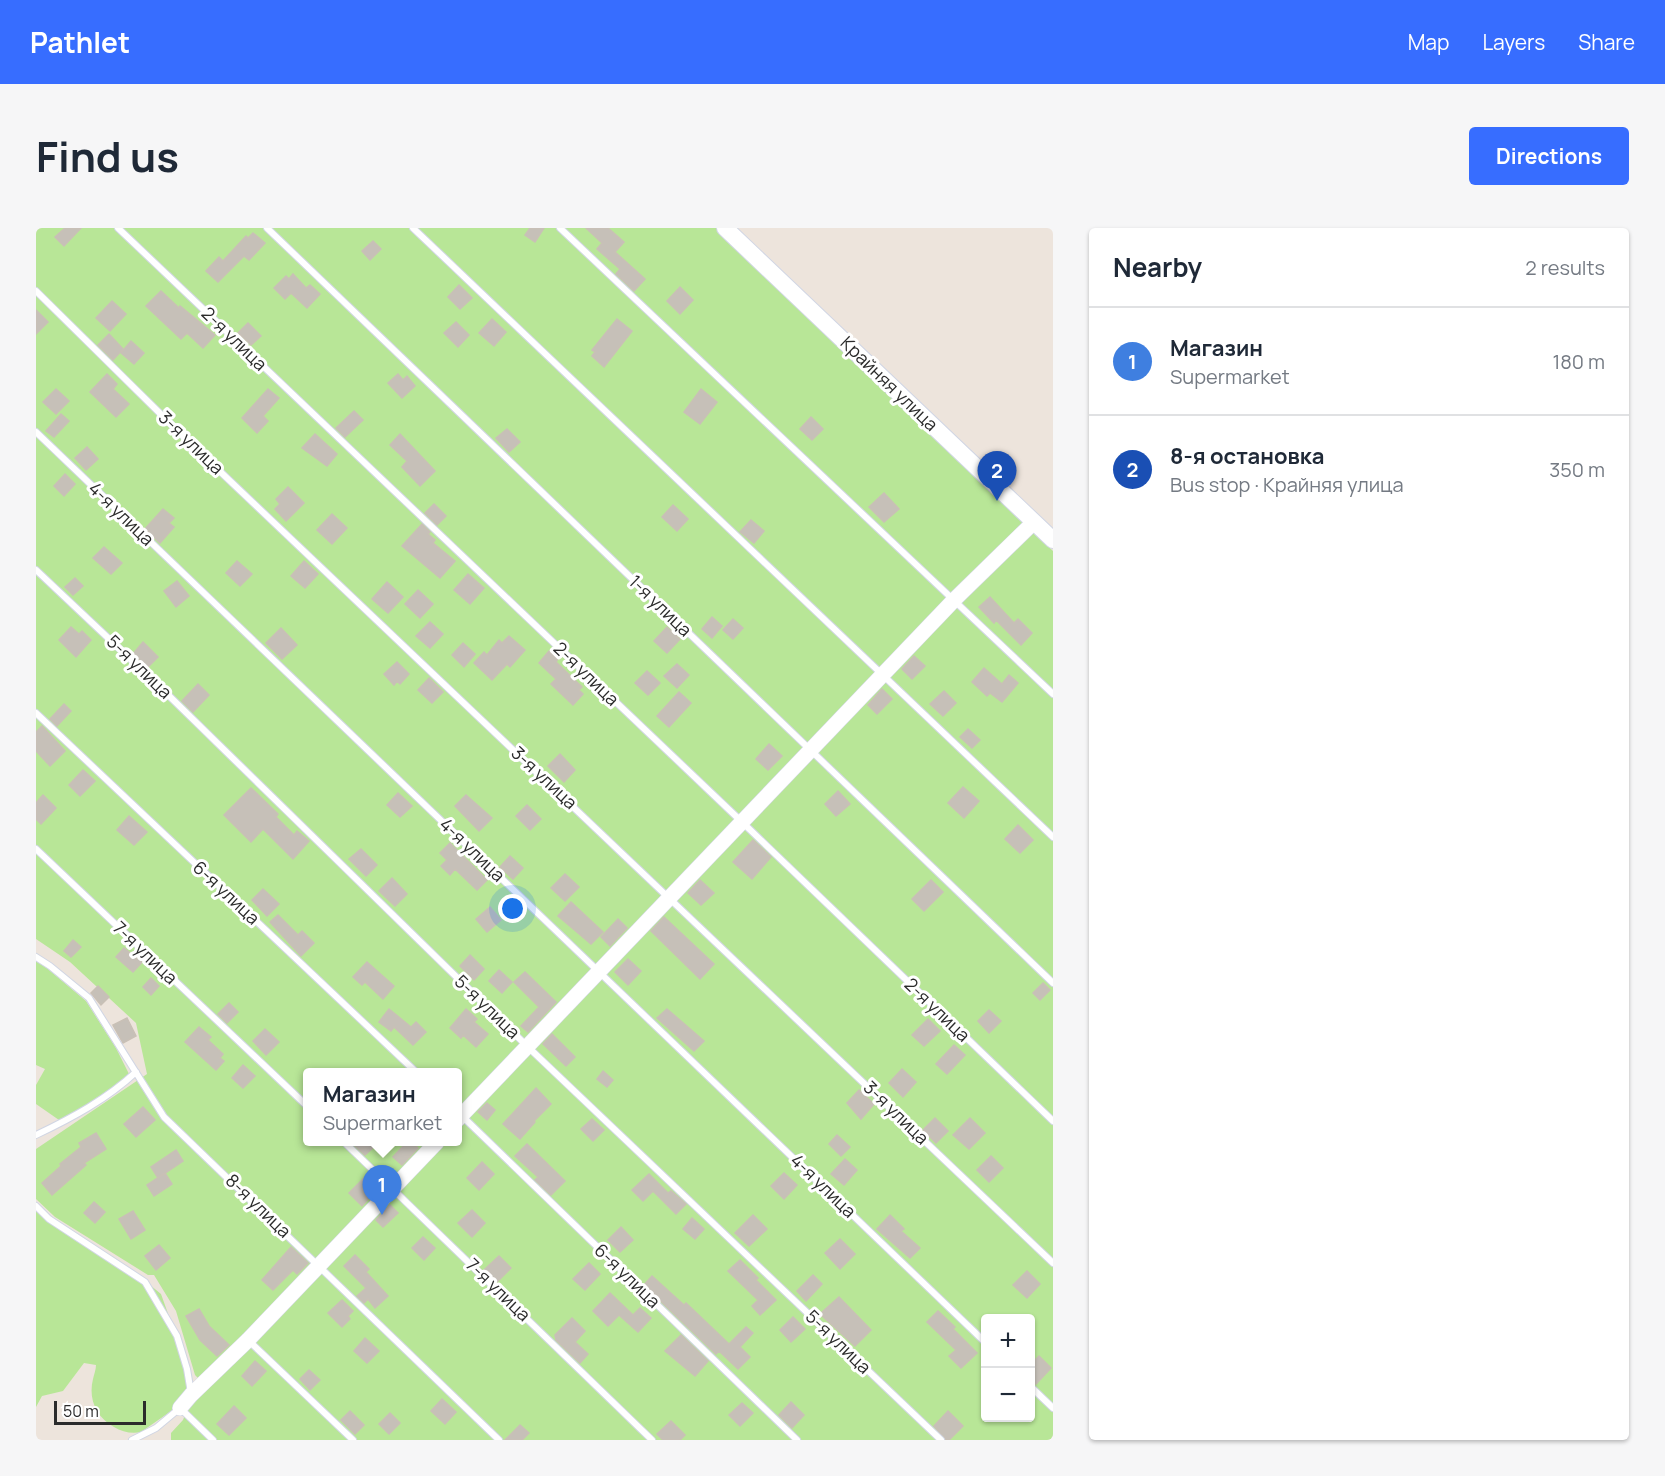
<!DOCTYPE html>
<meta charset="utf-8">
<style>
:root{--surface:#fff;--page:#f6f6f7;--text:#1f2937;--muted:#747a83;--line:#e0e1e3;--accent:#376dff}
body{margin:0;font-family:Manrope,sans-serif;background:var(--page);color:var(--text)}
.controls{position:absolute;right:18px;bottom:18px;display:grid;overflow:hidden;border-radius:6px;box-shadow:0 2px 4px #0004}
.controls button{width:54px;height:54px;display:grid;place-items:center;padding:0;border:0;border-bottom:2px solid var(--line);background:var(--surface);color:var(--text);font:30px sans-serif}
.scale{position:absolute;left:18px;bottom:15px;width:92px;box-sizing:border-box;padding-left:6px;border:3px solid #2b2b2b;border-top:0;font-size:16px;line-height:21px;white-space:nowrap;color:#2b2b2b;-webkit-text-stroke:4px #fff;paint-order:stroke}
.you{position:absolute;left:477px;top:681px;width:21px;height:21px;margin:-15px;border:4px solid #fff;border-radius:50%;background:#1a73e8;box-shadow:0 0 0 9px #1a73e833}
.badge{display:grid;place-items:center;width:39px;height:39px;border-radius:50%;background:var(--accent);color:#fff;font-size:20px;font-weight:700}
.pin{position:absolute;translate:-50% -50px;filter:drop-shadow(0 2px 3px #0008)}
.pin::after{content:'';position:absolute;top:32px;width:21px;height:18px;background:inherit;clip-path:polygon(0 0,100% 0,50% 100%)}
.popup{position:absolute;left:267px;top:840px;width:159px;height:78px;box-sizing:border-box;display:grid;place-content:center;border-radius:6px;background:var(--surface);filter:drop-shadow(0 2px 4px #0005);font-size:20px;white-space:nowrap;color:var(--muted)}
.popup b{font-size:22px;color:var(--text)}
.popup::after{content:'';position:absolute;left:50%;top:100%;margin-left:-12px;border:12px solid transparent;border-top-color:var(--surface)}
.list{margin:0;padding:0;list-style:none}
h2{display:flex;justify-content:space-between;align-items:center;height:78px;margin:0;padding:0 24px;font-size:26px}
h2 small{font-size:20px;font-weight:400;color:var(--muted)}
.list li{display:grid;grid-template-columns:39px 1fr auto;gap:18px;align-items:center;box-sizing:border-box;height:108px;padding:0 24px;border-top:2px solid var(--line)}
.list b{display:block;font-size:22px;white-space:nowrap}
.list p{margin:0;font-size:20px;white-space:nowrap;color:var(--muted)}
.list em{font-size:20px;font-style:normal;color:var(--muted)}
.map{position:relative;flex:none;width:1017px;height:1212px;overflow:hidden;border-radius:6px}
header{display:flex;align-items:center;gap:36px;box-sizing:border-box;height:84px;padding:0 30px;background:var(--accent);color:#fff}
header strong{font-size:28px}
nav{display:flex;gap:33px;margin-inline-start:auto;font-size:21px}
.intro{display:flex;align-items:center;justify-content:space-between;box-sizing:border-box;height:144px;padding:0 36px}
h1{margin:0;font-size:42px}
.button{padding:15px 27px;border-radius:6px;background:var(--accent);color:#fff;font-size:21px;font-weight:700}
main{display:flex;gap:36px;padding:0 36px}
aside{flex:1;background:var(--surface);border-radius:6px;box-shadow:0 2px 4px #0004}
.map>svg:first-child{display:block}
</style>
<header>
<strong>Pathlet</strong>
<nav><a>Map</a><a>Layers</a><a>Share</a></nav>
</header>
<div class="intro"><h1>Find us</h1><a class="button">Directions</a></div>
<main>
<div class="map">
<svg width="1017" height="1212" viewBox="0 0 1017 1212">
<rect width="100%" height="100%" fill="#ede4dc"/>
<!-- green -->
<path fill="#b8e697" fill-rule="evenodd" d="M0,0h680l337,323v889h-882v-7l12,-13 4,-11 14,-28 -6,-6 -19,-64 -22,-36h-6l-93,-58 -19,-18v-50l111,-75 -11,-51 -66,-61 -34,-23zM271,844h150v70h-150zM950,1090h44v100h-44z
M0,731l50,42 30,47 13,26c-22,18 -43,36 -70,46l-23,-16v-19l9,-16 -9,-4z
M0,980l103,68 22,18 15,42 13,51 -12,20 -36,25c-9,2 -19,0 -27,-5 -18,-10 -26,-28 -21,-48 1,-5 3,-9 3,-14l-12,-2 -21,28 -21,5 -6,11z"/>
<!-- building -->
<path fill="#c6c0b8" stroke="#c9c0b6" stroke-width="1.5" d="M29,0h16l-17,18 -9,-9z
M494,0h14l-9,14 -10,-7z
M550,0h22l16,14 -9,10 30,27 -11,12 -18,-17 4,-5 -23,-20 5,-6z
M217,5l12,10 -16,17 -5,-4 -26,26 -12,-11 13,-14 4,4 23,-25 2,2z
M337,13l8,8 -11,11 -8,-9z
M257,46l13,14 4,-3 10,9 -13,14 -16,-15 -6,6 -11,-11 12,-12 3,3z
M423,57l13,13 -12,11 -12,-12z
M644,59l13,13 -13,14 -13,-13z
M125,63l18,17 1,-2 35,29 -12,13 -16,-15 -6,6 -35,-33z
M76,73l14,13 -16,17 -14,-13z
M0,82l12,12 -12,12z
M456,91l14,13 -12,14 -15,-13z
M581,91l15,12 -28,36 -12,-11 3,-4 -3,-2z
M420,94l13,13 -11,12 -14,-14z
M212,95l13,13 -10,9 -13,-12z
M73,106l14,15 -10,11 -15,-15z
M95,113l13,12 -10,11 -13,-11z
M71,146l10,10 -4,5 16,15 -13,13 -26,-25z
M362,146l5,6 4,-4 8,10 -13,12 -14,-15z
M20,161l13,12 -13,13 -13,-12z
M232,161l11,9 -16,18 5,5 -11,12 -15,-15z
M665,161l16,13 -17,22 -16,-12z
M318,183l9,9 -18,17 -9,-9z
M25,186l8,7 -15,16 -8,-6z
M775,189l12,12 -11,11 -12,-11z
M471,201l13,13 -11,10 -13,-14z
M279,206l22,20 -10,12 -25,-18z
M364,206l35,37 -15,15 -18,-19 5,-6 -17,-16z
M51,219l11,12 -12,11 -11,-12z
M29,246l10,10 -11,12 -10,-10z
M252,259l16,16 -18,18 -11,-12 5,-5 -4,-5z
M848,265l15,16 -15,13 -15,-15z
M398,276l12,12 -9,9 -12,-12z
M637,277l15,14 -11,12 -15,-14z
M127,281l11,9 -5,5 5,4 -14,16 -15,-14z
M296,286l15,14 -15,16 -15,-14z
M715,292l13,11 -10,12 -14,-11z
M386,296l8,8 -2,2 7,6 -2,3 22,18 -15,17 -38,-32z
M68,319l18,16 -11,11 -18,-16z
M201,333l15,13 -12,12 -14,-13z
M268,333l14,13 -13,14 -14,-12z
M432,346l16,14 -14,16 -16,-14z
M39,350l8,8 -10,9 -8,-8z
M141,353l12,15 -13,11 -12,-16z
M351,354l16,15 -15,16 -16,-14z
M382,362l15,14 -13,14 -15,-14z
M954,369l24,26 4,-4 14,14 -11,12 -25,-25 -2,3 -15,-16z
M676,389l10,9 -10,12 -10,-9z
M697,391l10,9 -10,11 -10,-9z
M394,394l13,12 -13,14 -14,-12z
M35,399l8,7 3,-3 9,9 -15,17 -17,-17z
M631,399l13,12 -13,14 -13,-12z
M245,400l16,17 -15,14 -16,-16z
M473,408l16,14 -15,17 -3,-3 -15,16 -18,-17 10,-11 3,3 12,-15 3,3z
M107,414l15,15 -11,11 -14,-14z
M427,415l12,11 -11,13 -12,-12z
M513,423l9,8 -2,3 26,25 -3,3 4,4 -10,11 -22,-21 5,-5 -17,-16z
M878,428l11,10 -13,13 -10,-10z
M361,434l12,12 -9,10 -3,-3 -3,4 -10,-11z
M641,436l12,11 -12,13 -13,-12z
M948,440l18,16 7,-9 9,8 -16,19 -12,-9 -3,3 -15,-14z
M611,443l13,12 -12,12 -13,-12z
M393,450l14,14 -11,11 -14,-13z
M162,456l11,11 -16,17 -11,-11z
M846,461l10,10 -15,15 -9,-9z
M908,463l12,12 -13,13 -13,-12z
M643,464l12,11 -22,24 -12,-11z
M28,476l7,7 -14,15 -7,-7z
M6,498l23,25 -15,15 -14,-15v-19z
M932,501l12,11 -8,8 -12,-11z
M733,516l13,12 -14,14 -12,-11z
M524,526l15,16 -11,12 -16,-16z
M47,542l12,11 -15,15 -11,-11z
M927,559l16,14 -15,17 -16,-15z
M215,560l27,26 -2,3 18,18 3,-4 12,10 -16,18 -30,-30 -12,13 -27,-27z
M802,563l12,13 -14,12 -11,-12z
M362,565l14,13 -12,11 -13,-12z
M7,567l13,13 -15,16 -5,-5v-16z
M430,567l26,23 -13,13 -24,-25z
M491,577l14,14 -11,11 -14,-14z
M93,588l18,16 -13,13 -17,-15z
M982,597l15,15 -13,13 -15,-14z
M717,612l18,17 -19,22 -19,-17z
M414,615l37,37 -10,10 -22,-21 -5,6 -9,-9 6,-6 -7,-7z
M325,621l16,16 -11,11 -17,-17z
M474,628l13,12 -10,11 -13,-12z
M529,646l14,13 -14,14 -14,-13z
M356,650l15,16 -12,12 -16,-15z
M664,652l14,13 -13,12 -13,-12z
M895,652l12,12 -19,19 -12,-12z
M227,661l16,15 -12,12 -15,-16z
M535,674l32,30 -12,12 -33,-28z
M454,679l11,13 -14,12 -11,-13z
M242,687l20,20 4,-4 12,12 -13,13 -31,-34z
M628,689l50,47 -14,15 -49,-48z
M582,691l9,9 -17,18 -9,-9z
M37,712l8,7 -10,10 -7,-6z
M88,720l18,14 -9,10 -17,-15z
M434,727l14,14 -10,11 -14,-14z
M592,731l13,12 -13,14 -13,-13z
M331,734l27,24 -11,13 -18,-17 -3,3 -9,-8z
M463,742l13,12 -10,11 -13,-12z
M489,744l31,30 -28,30 -7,-6 18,-19 -25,-25z
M115,750l8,8 -8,9 -8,-8z
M1007,755l7,7 -10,10 -7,-7z
M62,758l11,11 -8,8 -10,-12z
M193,775l9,9 -11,11 -9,-9z
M353,781l22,18 5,-5 10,10 -13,13 -19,-18 -3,4 -12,-9z
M430,781l11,10 -3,3 14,12 -12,13 -13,-12 -2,3 -11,-10z
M631,781l37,32 -10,10 -37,-33z
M953,782l12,11 -12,12 -11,-12z
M91,790l9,18 -13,7 -10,-18z
M892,791l12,12 -16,15 -12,-11z
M163,799l12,10 -3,3 15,14 -3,4 4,3 -8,9 -31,-28z
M229,801l14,13 -13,13 -13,-14z
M516,806l23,23 -9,9 -23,-22z
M918,817l11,10 -18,19 -11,-10z
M207,837l12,11 -12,12 -11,-10z
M866,841l14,13 -13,15 -14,-14z
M567,843l10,9 -6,7 -10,-8z
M500,860l15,16 -17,17 1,1 -15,17 -17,-15z
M823,862l15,14 -13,15 -14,-16z
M451,875l8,7 -8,10 -9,-8z
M107,879l12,13 -19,17 -12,-13z
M899,890l13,13 -12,12 -13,-13z
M934,890l15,15 -16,16 -16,-14z
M556,891l12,11 -11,11 -12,-12z
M60,905l10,16 -22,14 2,2 -34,30 -10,-12 19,-17 -1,-2 21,-17 -2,-4z
M801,907l13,12 -9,9 -12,-12z
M315,914h28l-14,13z
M371,914h4l7,6 -16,17 -9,-8z
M491,916l38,37 -14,14 -16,-15 3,-3 -23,-21z
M140,922l7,11 -25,17 -7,-11z
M955,928l12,12 -14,14 -12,-12z
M809,931l12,11 -13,15 -13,-11z
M446,934l12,12 -15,16 -12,-12z
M129,945l7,11 -18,12 -7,-11z
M748,945l13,12 -13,14 -13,-13z
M613,946l19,19 3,-2 15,13 -10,10 -23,-23 -10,10 -11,-11z
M329,949l12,12 -15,17 -13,-13z
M58,974l11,10 -10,11 -11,-10z
M354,977l8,8 -15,14 -7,-7z
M436,982l13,13 -13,14 -14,-14z
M97,983l12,19 -14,9 -12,-20z
M717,987l14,14 -18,17 -14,-13z
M854,987l14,14 -3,2 19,17 -10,10 -33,-29z
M656,990l12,11 -9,10 -12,-10z
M585,999l12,13 -13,12 -12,-12z
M387,1009l12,11 -11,12 -12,-12z
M804,1011l15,15 -15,15 -15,-16z
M123,1017l11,13 -14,12 -11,-14z
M255,1019l17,16 -11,11 -4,-4 -20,20 -11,-10z
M319,1027l14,14 -3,3 22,24 -13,12 -7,-9 -4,4 -7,-7 9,-8 -22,-22z
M463,1028l12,12 -14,14 -13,-12z
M704,1032l18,18 -2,2 20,20 -16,15 -8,-9 6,-6 -30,-29z
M553,1035l11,11 -15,16 -12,-11z
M991,1043l13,13 -13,14 -14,-13z
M777,1047l9,9 -16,17 -9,-10z
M616,1048l32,29 2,-2 43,41 17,-17 7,6 -13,14 10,10 -12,12 -19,-18 -3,3 -72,-69z
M574,1065l23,22 7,-7 11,10 -13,14 -19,-17 -11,11 -15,-15z
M803,1069l32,33 -16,16 -35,-32z
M306,1072l11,11 -5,5 2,3 -8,8 -14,-14z
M163,1081l10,17 20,19 -12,11 -17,-16 -14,-24z
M902,1083l17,16 -2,2 24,24 -16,15 -12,-12 7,-6 -29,-28z
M757,1089l12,12 -14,13 -11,-12z
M536,1090l13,13 -10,11 13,12 -8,9 -24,-23 -1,-5z
M645,1107l27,26 -13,15 -30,-25z
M329,1110l14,13 -12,12 -13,-12z
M1003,1128l12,12 -15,16 -6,-3v-16z
M219,1133l11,10 -14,15 -10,-10z
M273,1142l11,10 -10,10 -10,-11z
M406,1171l14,13 -11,12 -14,-13z
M755,1174l13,13 -12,13 -13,-13z
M706,1175l11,10 -13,13 -11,-11z
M198,1178l12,12 -17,17 -12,-11z
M314,1183l14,14 -9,9 -14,-14z
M912,1183l15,15 -14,14h-3l-12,-14z
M354,1185l10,10 -11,11 -10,-10z
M635,1193l14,14 -5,5h-17l-6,-6z
M484,1197l9,8 -7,7h-17z"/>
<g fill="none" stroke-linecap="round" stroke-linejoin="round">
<!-- service casing -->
<g stroke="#d1d6e4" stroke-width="8">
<path id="service" d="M82,0l624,594 311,299
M231,0l786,755
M377,0l640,609
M524,0l493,466
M0,63l152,150 865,822
M0,204l950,911
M0,342l123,116 369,361 413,393
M0,485l380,359
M0,621l271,257
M0,729l14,9 39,32 75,119 335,323
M425,887l336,325
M0,907c36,-17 71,-36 100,-63
M308,914l308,298
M0,978l13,13 96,63 32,54 10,33 4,24
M213,1113l104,99
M994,1158l23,22
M96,1212l24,-12 24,-20 33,32"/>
</g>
<!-- tertiary casing -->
<g stroke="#d1d6e4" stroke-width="16">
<path id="tertiary" d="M421,892l498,-521 79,-77
M144,1180l11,-13 57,-55 189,-198"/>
</g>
<!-- secondary casing -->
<g stroke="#d1d6e4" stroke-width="18">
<path id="secondary" d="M689,0l328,312"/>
</g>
<!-- service -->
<use href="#service" stroke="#fff" stroke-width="6"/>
<!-- tertiary -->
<use href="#tertiary" stroke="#fff" stroke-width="15"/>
<!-- secondary -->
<use href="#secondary" stroke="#fff" stroke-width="16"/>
</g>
<g text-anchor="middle" stroke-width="6" stroke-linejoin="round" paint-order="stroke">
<!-- street labels -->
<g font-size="18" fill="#2b2b2b" stroke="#fff">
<text transform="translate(198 111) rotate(44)" y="6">2-я улица</text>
<text transform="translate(853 156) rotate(44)" y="6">Крайняя улица</text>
<text transform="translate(155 215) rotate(44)" y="6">3-я улица</text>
<text transform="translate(85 286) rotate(44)" y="6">4-я улица</text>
<text transform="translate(624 378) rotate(44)" y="6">1-я улица</text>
<text transform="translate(103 439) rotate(44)" y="6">5-я улица</text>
<text transform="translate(550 446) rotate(44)" y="6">2-я улица</text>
<text transform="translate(508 550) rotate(43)" y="6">3-я улица</text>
<text transform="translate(436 622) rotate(44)" y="6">4-я улица</text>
<text transform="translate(190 665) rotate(43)" y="6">6-я улица</text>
<text transform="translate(109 725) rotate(44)" y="6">7-я улица</text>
<text transform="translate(451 779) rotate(44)" y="6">5-я улица</text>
<text transform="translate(901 782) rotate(44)" y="6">2-я улица</text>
<text transform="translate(860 885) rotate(44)" y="6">3-я улица</text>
<text transform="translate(787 958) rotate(44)" y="6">4-я улица</text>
<text transform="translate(222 978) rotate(44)" y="6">8-я улица</text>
<text transform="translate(591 1048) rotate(44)" y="6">6-я улица</text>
<text transform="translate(462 1062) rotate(44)" y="6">7-я улица</text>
<text transform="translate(802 1114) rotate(44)" y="6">5-я улица</text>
</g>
</g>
</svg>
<div class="controls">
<button>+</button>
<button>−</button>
</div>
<div class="scale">50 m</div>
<div class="you"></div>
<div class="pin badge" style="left:346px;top:987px;background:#3f7fe0">1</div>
<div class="popup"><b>Магазин</b>Supermarket</div>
<div class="pin badge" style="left:961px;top:273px;background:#1a4fb4">2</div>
</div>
<aside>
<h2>Nearby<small>2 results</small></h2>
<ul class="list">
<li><span class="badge" style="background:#3f7fe0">1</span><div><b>Магазин</b><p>Supermarket</p></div><em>180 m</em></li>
<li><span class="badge" style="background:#1a4fb4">2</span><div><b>8-я остановка</b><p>Bus stop · Крайняя улица</p></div><em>350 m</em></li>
</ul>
</aside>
</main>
